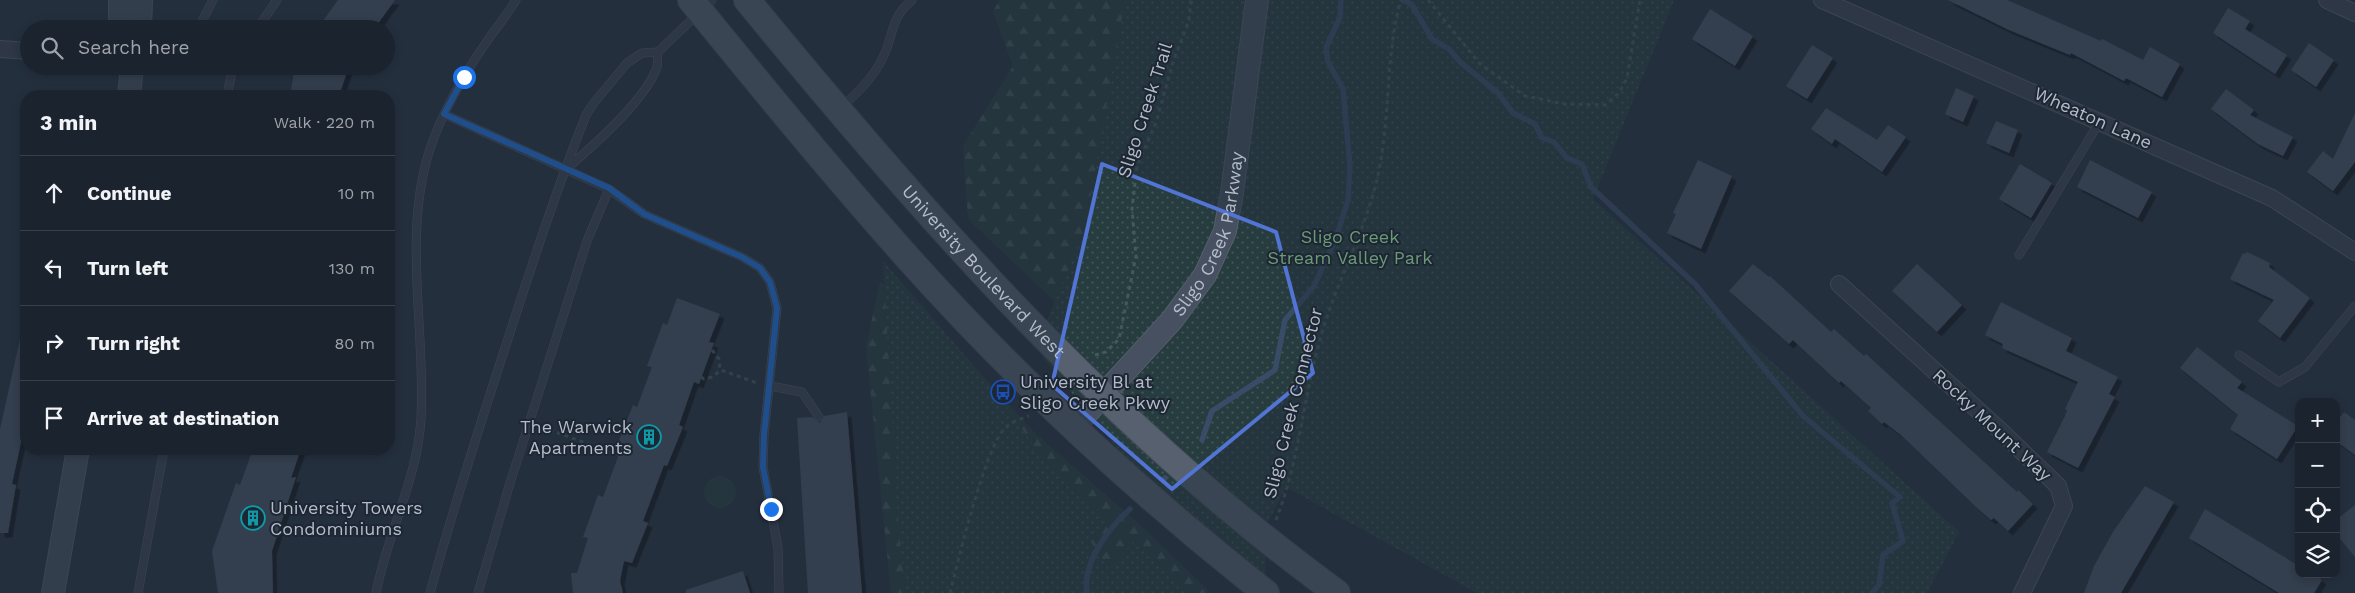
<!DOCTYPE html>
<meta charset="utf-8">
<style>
:root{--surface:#1b232e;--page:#282f3a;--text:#f1f3f6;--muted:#a0a4aa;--line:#39404a}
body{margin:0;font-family:"Work Sans",sans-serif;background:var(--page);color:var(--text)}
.controls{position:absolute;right:15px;bottom:15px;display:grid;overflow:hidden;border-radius:10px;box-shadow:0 2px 8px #0003}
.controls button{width:45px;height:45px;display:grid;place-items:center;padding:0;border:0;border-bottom:1px solid var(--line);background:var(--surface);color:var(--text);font:25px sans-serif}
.stop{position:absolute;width:15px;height:15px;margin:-11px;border:4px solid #1a73e8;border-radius:50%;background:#fff}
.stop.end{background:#1a73e8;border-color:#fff;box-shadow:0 1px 5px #0008}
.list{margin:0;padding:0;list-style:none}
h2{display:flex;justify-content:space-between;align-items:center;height:65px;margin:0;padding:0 20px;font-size:21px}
h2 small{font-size:16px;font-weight:400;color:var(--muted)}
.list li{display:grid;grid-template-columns:32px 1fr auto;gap:15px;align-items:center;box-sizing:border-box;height:75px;padding:0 20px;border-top:1px solid var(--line)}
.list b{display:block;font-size:19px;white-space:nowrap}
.list em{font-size:16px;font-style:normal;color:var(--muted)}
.icon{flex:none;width:28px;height:28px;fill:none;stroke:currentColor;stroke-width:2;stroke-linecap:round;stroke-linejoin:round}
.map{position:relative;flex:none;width:2355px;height:593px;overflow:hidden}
.search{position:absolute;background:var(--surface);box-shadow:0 2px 8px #0003;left:20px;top:20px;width:375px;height:55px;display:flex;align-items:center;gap:12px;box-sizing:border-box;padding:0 18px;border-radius:28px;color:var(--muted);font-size:19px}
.panel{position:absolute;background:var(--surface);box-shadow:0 2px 8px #0003;left:20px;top:90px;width:375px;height:365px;border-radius:20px}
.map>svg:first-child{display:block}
</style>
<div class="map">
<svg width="2355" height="593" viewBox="0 0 2355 593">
<defs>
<pattern id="forest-firs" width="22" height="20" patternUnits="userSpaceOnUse" patternTransform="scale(1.25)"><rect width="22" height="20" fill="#263c3f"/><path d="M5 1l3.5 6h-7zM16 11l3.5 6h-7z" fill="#435659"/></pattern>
<pattern id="park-dots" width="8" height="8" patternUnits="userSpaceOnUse" patternTransform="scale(1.25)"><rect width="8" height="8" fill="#263c3f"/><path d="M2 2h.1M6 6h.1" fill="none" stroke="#435659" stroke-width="1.8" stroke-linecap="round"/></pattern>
<filter id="shadow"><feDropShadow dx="4.5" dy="4.5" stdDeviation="0" flood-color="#0009"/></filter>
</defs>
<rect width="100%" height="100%" fill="#242f3e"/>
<!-- green -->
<path fill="#263c3f" d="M704 492a16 16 0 1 1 32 0a16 16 0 1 1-32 0Z"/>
<!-- forest -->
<path fill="url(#forest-firs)" d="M1000,0h235l-147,333 -120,-114 -5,-73 50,-80 -20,-55z
M880,282l34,21 121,130 102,89 74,71h-320l-25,-246z"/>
<!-- park -->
<path fill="url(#park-dots)" d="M1125,0h549l-81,199 366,333 -32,61h-450l-191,-106 -20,39 -1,67h-21l-39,-38 -162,-197 4,-37 38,-92z
M883,261l112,129 46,66 30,34 35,29 -15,23 18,27 26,-29 37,33 18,20h-285l-7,-74z"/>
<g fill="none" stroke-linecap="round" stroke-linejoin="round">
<!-- stream -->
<path stroke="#394c67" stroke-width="5.5" d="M1404,0l8,5 20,34 17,10 11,13 38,31 15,20 22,11 7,14 12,4 13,16 15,6 9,23 104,97 108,132 97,81 -8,6 11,38 -20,14 -4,30 -7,8
M1202,440l10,-29 63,-41 10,-50 29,-34 22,-48 12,-38 2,-34 -7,-77 -15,-27 -2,-14 14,-31 1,-17
M1164,479l1,-1
M1087,593c-5,-31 22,-65 43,-84"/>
</g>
<!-- building -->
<path fill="#455162" filter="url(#shadow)" d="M338,0h57l-21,29h-57z
M1948,0h59l94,41 1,-2 41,21 7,-13 30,17 -18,33 -36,-19 -2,3 -53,-28 -1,2 -61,-25z
M2228,8l22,13 -5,8 42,26 -12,19 -62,-41z
M1710,9l43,27 -18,30 -43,-27z
M2309,43l25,17 -18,27 -25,-17z
M1812,45l21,13 -26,41 -21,-13z
M295,66h54l-10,30h-49z
M1956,88l18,8 -11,26 -18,-8z
M2226,89l28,21 -4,5 43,22 -10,19 -25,-12 -47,-35z
M1826,108l51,32 11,-15 18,12 -24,35 -47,-33 -3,5 -21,-15z
M2355,113v49l-22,29 -26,-19 16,-21 10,8z
M1996,121l22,9 -9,23 -23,-10z
M1698,160l34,16 -31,73 -34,-16 9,-19 -3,-1z
M2090,160l62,32 -14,26 -61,-31z
M2020,164l32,19 -21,35 -32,-19z
M2247,252l23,11 -1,4 41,31 -30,40 -22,-17 16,-21 -44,-21 13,-26 2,1z
M1753,264l16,13 1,-1 61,56 3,-3 30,27 2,-2 151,138 1,-2 15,14 -25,27 -14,-13 -3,2 -15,-13 -75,-72 -17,-13 -2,2 -14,-13 3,-3 -30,-27 -2,2 -46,-43 -4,4 -60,-53z
M1917,264l45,41 -25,27 -45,-41z
M677,298l43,16 -11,28 5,1 -15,41 -5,-2 -15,43 4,2 -16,39 -3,-1 -21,56 5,2 -16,40 -8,-2 -4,20 3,12h-50l-2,-20h6l11,-35 -5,-1 15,-42 5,2 18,-48 -5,-1 17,-43 4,2 15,-40 -5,-1 16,-43 4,2z
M2001,302l71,36 -6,13 52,26 -9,17 6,3 -37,71 -31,-16 18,-36 2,-6 -2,-1 13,-27 -76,-34 1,-4 -18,-9z
M20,339l6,1v79l-14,65 4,1 -8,48h-8v-104z
M2197,347l45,35 -5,6 61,38 -21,33 -47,-30 8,-14 -58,-47z
M847,412l15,181h-54l-11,-175 15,-1 8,6 4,-7z
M2344,412l11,8v35l-19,-14v-19z
M253,449h48l-10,29 5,-1 -24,74 1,42h-55l-6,-42 24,-68 4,2z
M2145,486l29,16 -53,91h-37l10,-27 19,-34z
M2355,505v52l-19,-23v-14z
M2205,509l94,57v8h14l9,6 -8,13h-35l-90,-55z
M743,571l7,22h-64v-3z"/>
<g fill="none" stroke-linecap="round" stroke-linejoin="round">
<!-- lane casing -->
<g stroke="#565f6c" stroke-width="9">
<path id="lane" d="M198,29l15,-29
M257,29l20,-29
M206,66l26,5 3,-5
M227,96l5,-25
M841,107c20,-16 37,-35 46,-59 7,-21 7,-33 25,-48
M444,114l165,75
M566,169c26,-22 80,-70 91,-102 1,-4 0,-11 1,-15
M2019,255l81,-134
M2239,355l40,27 26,-15 50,-61
M770,386l32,6 17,25
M138,593l26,-144
M376,593c11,-59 42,-115 45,-175 5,-90 -20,-188 11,-275 14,-39 36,-75 60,-109 8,-11 17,-22 24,-34
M430,593c22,-81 48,-162 74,-242 26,-80 51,-158 82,-236l7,-11 34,-41 15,-10 16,-1 54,-52
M478,593l32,-110 77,-242 22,-52 35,25 98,43 18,11 10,14 7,26 -13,127 -1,32 15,81 1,45"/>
</g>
<!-- street casing -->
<g stroke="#565f6c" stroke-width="18">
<path id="street" d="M1822,0l450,198 83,54
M2327,0l28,13
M0,49l29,2
M1839,284l165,150 54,52 6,20 -42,87"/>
</g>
<!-- secondary casing -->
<g stroke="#565f6c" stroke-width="24">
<g id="secondary">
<path d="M120,29v-29"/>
<path d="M140,29l1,-29"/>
<path d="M129,96l3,-30"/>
<path id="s1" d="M1074,427l98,-107 33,-45 20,-44 7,-38 25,-193"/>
<path d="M53,593l25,-144"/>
</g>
</g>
<!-- primary casing -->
<g stroke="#414a57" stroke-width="28">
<g id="primary">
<path d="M691,0c71,87 142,174 217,258 109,122 230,234 358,335"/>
<path id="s2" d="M747,0c177,216 363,428 590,593"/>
</g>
</g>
<!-- path -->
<path stroke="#44595c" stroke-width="3" stroke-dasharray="4 4" stroke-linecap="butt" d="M1428,0l52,64 45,32 40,8 40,1 14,-12 8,-15 13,-78
M712,350l7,9 1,12
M1095,355l11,-3 13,-13 17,-83 -4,-47 5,-43 19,-43 17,-61 16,-42 2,-20
M701,377l3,2 8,-2 9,-7 36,13
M542,427l76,28
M1276,520c23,-58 27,-121 44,-180 16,-60 49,-114 60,-175 10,-53 6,-114 21,-165
M950,593c8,-32 35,-145 55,-165 6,-6 15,-9 24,-12"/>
<!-- lane -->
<use href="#lane" stroke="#38414e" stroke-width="8"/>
<!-- street -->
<use href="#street" stroke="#38414e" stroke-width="16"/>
<!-- secondary -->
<use href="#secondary" stroke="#465061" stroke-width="22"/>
<!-- primary -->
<use href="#primary" stroke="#56606e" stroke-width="26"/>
</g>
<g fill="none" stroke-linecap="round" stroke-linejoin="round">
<!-- route -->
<path stroke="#1a73e8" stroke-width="6" d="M464,77l-20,37 165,74 35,26 98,43 18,11 10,14 7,26 -13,127 -1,32 8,42"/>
</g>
<!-- marked area -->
<path d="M0 0H2355V593H0ZM1102,164l174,68 37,141 -141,116 -120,-104z" fill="#242f3e" fill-opacity=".55" fill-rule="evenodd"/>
<path fill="none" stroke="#5274d3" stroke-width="4" stroke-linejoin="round" d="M1102,164l174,68 37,141 -141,116 -120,-104z"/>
<!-- icons -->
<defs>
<g id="bus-ring" transform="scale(1.25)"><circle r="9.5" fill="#1d2633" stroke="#1a4fb4" stroke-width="1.5"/><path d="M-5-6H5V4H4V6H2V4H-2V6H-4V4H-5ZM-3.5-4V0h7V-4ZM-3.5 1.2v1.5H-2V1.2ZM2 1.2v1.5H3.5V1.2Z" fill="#1a4fb4"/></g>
<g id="building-ring" transform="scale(1.25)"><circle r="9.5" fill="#1d2633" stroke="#0f9aa8" stroke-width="1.5"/><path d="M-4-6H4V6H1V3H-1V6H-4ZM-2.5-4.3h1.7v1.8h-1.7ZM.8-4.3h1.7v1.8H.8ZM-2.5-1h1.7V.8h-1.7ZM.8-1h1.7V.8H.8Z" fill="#0f9aa8"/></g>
</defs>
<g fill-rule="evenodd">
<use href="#bus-ring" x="1003" y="392"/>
<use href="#building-ring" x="649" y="437"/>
<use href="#building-ring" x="253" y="518"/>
</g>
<g text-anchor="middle" stroke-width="4" stroke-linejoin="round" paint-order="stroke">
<!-- street labels -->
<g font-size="18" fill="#b4bcc9" stroke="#1d2633">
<text transform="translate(1145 110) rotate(-72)" y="6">Sligo Creek Trail</text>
<text transform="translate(2093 118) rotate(24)" y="6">Wheaton Lane</text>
<text dy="6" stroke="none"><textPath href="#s1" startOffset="241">Sligo Creek Parkway</textPath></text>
<text dy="6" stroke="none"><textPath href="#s2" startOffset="360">University Boulevard West</textPath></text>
<text transform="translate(1293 403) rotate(-76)" y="6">Sligo Creek Connector</text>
<text transform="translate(1992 425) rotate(43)" y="6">Rocky Mount Way</text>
</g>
<!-- park labels -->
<g font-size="18" fill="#6b9a76" stroke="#1d2633">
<text x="1350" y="243">Sligo Creek<tspan x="1350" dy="21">Stream Valley Park</tspan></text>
</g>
<!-- poi labels -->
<g font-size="18" fill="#b4bcc9" stroke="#1d2633" text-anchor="start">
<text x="1020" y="388">University Bl at<tspan x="1020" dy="21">Sligo Creek Pkwy</tspan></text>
<text x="632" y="433" text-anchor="end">The Warwick<tspan x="632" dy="21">Apartments</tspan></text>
<text x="270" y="514">University Towers<tspan x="270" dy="21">Condominiums</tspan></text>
</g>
</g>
</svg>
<div class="controls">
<button>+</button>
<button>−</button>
<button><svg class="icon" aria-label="locate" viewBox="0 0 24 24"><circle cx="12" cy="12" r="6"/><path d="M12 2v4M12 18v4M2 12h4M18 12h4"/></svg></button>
<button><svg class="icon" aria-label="layers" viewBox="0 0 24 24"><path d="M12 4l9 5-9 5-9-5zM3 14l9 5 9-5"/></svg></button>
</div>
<div class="stop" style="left:464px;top:77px"></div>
<div class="stop end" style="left:771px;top:509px"></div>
<div class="search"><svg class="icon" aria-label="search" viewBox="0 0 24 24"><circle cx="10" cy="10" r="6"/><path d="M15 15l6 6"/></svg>Search here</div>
<section class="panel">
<h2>3 min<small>Walk · 220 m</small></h2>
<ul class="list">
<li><svg class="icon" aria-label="ahead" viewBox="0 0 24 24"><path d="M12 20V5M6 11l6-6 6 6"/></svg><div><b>Continue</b></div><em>10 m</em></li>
<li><svg class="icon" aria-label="left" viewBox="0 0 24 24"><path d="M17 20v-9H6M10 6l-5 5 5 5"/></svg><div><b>Turn left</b></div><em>130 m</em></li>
<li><svg class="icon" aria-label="right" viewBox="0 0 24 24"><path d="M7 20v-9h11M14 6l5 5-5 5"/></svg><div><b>Turn right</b></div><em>80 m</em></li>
<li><svg class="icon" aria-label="arrive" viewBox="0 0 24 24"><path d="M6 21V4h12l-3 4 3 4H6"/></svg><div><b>Arrive at destination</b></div></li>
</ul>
</section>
</div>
